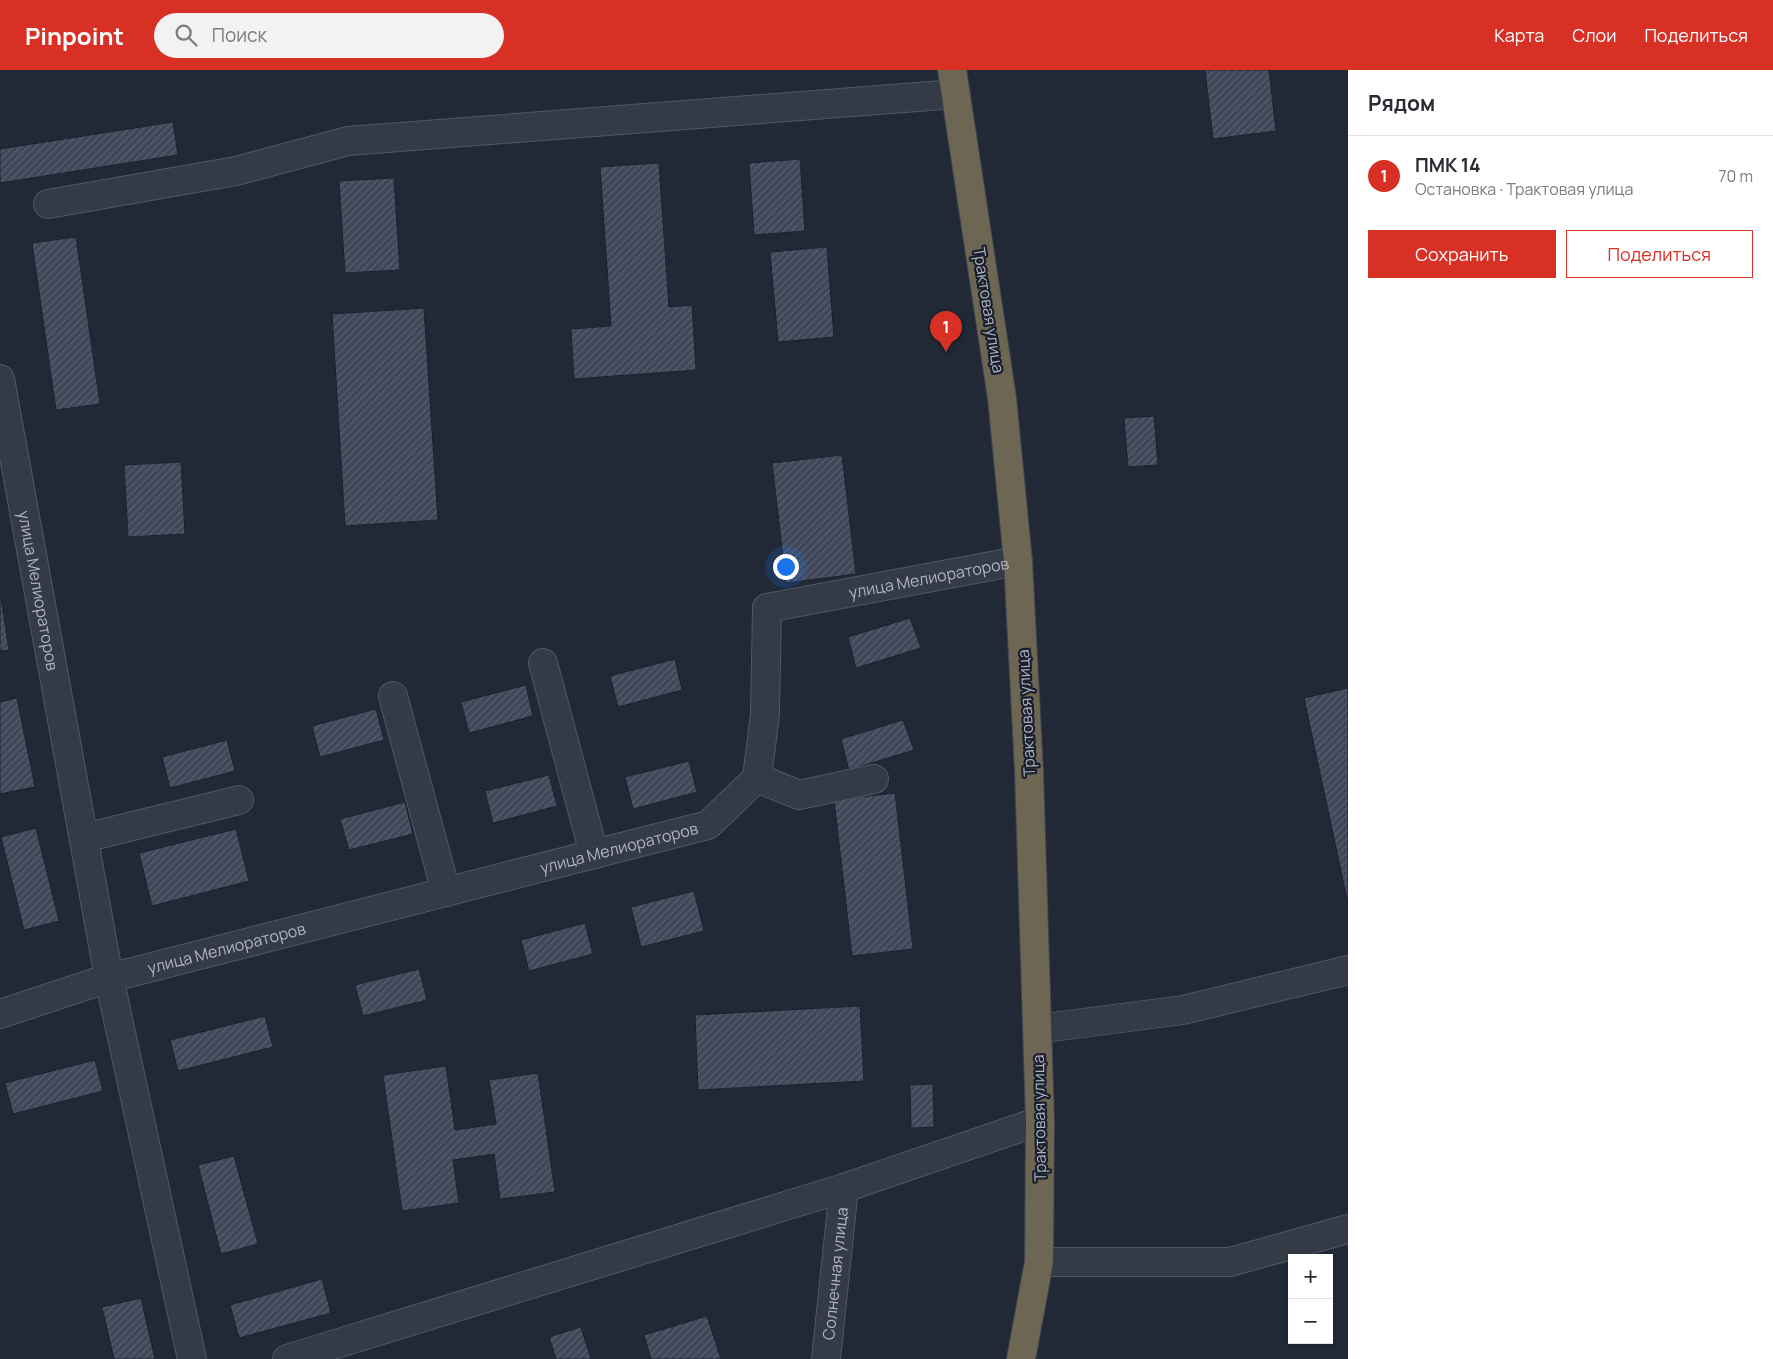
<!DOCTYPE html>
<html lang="ru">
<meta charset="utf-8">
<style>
:root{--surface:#fff;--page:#f2f2f3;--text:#2b2b33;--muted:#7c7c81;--line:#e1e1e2;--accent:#d93025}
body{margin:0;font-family:Manrope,sans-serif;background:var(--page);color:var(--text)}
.controls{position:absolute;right:15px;bottom:15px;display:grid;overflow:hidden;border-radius:0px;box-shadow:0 1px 4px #0004}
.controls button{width:45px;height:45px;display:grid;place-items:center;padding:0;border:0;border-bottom:1px solid var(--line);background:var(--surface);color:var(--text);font:25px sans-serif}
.you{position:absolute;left:785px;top:496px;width:18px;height:18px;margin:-12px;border:4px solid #fff;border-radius:50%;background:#1a73e8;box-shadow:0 0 0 8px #1a73e833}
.badge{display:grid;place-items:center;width:32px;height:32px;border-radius:50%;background:var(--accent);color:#fff;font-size:16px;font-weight:700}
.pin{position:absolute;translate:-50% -41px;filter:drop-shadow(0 1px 2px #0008)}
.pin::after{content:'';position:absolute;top:26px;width:18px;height:15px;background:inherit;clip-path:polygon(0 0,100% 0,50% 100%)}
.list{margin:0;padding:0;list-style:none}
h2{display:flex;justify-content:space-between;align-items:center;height:65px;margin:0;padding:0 20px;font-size:21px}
h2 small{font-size:16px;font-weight:400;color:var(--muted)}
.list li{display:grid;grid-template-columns:32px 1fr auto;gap:15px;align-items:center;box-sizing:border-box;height:80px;padding:0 20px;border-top:1px solid var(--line)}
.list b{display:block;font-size:19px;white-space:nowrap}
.list p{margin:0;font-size:16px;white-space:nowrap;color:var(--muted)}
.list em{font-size:16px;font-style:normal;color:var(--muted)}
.actions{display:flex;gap:10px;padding:15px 20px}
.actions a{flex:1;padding:11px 0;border:1px solid var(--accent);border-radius:0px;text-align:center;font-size:18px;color:var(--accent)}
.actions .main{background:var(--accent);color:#fff}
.icon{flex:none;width:28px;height:28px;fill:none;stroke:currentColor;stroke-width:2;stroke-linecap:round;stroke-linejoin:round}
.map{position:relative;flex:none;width:1348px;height:1289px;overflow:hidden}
header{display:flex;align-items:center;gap:30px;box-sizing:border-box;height:70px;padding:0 25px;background:var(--accent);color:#fff}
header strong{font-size:24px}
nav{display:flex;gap:28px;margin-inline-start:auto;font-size:18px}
.search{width:350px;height:45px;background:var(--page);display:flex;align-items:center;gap:12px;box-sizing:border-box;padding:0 18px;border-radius:28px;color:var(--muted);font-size:19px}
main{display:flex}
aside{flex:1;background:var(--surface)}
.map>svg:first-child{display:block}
</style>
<header>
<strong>Pinpoint</strong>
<div class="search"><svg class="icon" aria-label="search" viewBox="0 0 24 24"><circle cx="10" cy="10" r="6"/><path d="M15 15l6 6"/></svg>Поиск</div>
<nav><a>Карта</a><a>Слои</a><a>Поделиться</a></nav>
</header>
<main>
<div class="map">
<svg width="1348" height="1289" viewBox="0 0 1348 1289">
<defs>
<pattern id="building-hatch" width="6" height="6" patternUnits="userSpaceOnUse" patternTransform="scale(1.25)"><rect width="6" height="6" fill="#404759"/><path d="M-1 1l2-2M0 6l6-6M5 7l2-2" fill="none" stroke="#595f6f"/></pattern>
</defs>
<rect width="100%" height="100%" fill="#212836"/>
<!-- building -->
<path fill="url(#building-hatch)" stroke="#1c212e" d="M1205,0h64l7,61 -63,8z
M173,52l5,33 -178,28v-34z
M800,89l5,72 -51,4 -5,-72z
M659,93l10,144 23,-2 4,65 -122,9 -3,-50 40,-3 -11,-159z
M394,108l6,92 -55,3 -6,-92z
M76,167l24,167 -44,6 -24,-167z
M827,177l7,90 -56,5 -8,-90z
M424,238l14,212 -93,6 -13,-212z
M1154,346l4,49 -30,2 -4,-49z
M842,385l14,119 -70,9 -14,-120z
M181,392l4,72 -57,3 -4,-72z
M0,520l9,60 -9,1z
M910,548l11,30 -65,20 -8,-31z
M675,589l7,31 -64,17 -8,-31z
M526,615l7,31 -64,17 -8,-31z
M1348,618v216l-44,-206z
M17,628l18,89 -35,7v-92z
M376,639l8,31 -64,17 -8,-31z
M903,650l11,30 -65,20 -8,-31z
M227,670l8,31 -65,17 -8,-31z
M689,691l8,31 -64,17 -8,-32z
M549,705l8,31 -64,17 -8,-32z
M895,723l18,156 -61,7 -18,-156z
M405,732l8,32 -64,16 -9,-31z
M36,758l23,93 -35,9 -23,-93z
M236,759l13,52 -97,25 -13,-53z
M694,821l10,40 -63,16 -10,-40z
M585,853l8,31 -64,17 -8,-31z
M419,899l8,31 -64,16 -8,-31z
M860,936l4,75 -166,9 -3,-75z
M265,946l8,31 -95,24 -8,-31z
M95,990l8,31 -90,23 -8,-31z
M446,996l9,64 41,-6 -7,-44 49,-7 17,119 -55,7 -6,-45 -41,6 6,43 -57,8 -19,-136z
M933,1014l1,43 -23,1 -1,-43z
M234,1086l24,88 -37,10 -23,-89z
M322,1209l9,34 -92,25 -9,-33z
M141,1228l14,61h-41l-12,-52z
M707,1246l14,43h-70l-7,-24z
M581,1257l10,32h-35l-7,-22z"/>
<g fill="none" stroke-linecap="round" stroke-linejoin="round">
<!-- minor casing -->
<g stroke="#525765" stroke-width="30">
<g id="minor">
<path d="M48,134l188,-33 112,-30 608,-47"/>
<path id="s1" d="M0,309l109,599 83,381"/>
<path d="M543,593l51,191"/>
<path d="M393,626l53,196"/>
<path d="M757,708l42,17 75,-16"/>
<path d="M84,768l155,-38"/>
<path id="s2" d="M0,944l109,-36 599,-153 49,-47 8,-64 2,-106 251,-47"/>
<path d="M1037,959l146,-19 165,-40"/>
<path d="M1039,1192h191l118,-33"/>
<path d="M287,1289l557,-171 196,-67"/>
<path id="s3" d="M826,1289l18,-171"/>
</g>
</g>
<!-- highway casing -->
<g stroke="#3f4452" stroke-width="30">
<path id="highway" d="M952,0l50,328 16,163 11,210 11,350 -1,141 -18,97"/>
</g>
<!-- minor -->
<use href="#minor" stroke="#353a47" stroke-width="28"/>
<!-- highway -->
<use href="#highway" stroke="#6d6652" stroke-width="28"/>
</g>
<g text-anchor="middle" stroke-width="4.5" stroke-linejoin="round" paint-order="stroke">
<!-- street labels -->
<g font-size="16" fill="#afb4c4" stroke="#1a1f2c">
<text transform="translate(989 240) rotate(81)" y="6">Трактовая улица</text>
<text dy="6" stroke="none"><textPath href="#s2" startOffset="1136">улица Мелиораторов</textPath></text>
<text dy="6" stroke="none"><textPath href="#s1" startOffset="215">улица Мелиораторов</textPath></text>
<text transform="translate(1026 643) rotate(-93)" y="6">Трактовая улица</text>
<text dy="6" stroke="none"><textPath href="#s2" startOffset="641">улица Мелиораторов</textPath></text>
<text dy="6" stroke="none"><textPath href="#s2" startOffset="236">улица Мелиораторов</textPath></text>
<text transform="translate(1039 1048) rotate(-91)" y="6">Трактовая улица</text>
<text dy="6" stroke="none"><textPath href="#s3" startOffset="86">Солнечная улица</textPath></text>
</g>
</g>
</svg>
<div class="controls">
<button>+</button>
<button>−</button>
</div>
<div class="you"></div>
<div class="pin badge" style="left:946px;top:282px">1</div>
</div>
<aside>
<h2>Рядом<small></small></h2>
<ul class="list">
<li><span class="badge">1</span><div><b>ПМК 14</b><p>Остановка · Трактовая улица</p></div><em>70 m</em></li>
</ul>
<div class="actions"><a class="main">Сохранить</a><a>Поделиться</a></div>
</aside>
</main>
